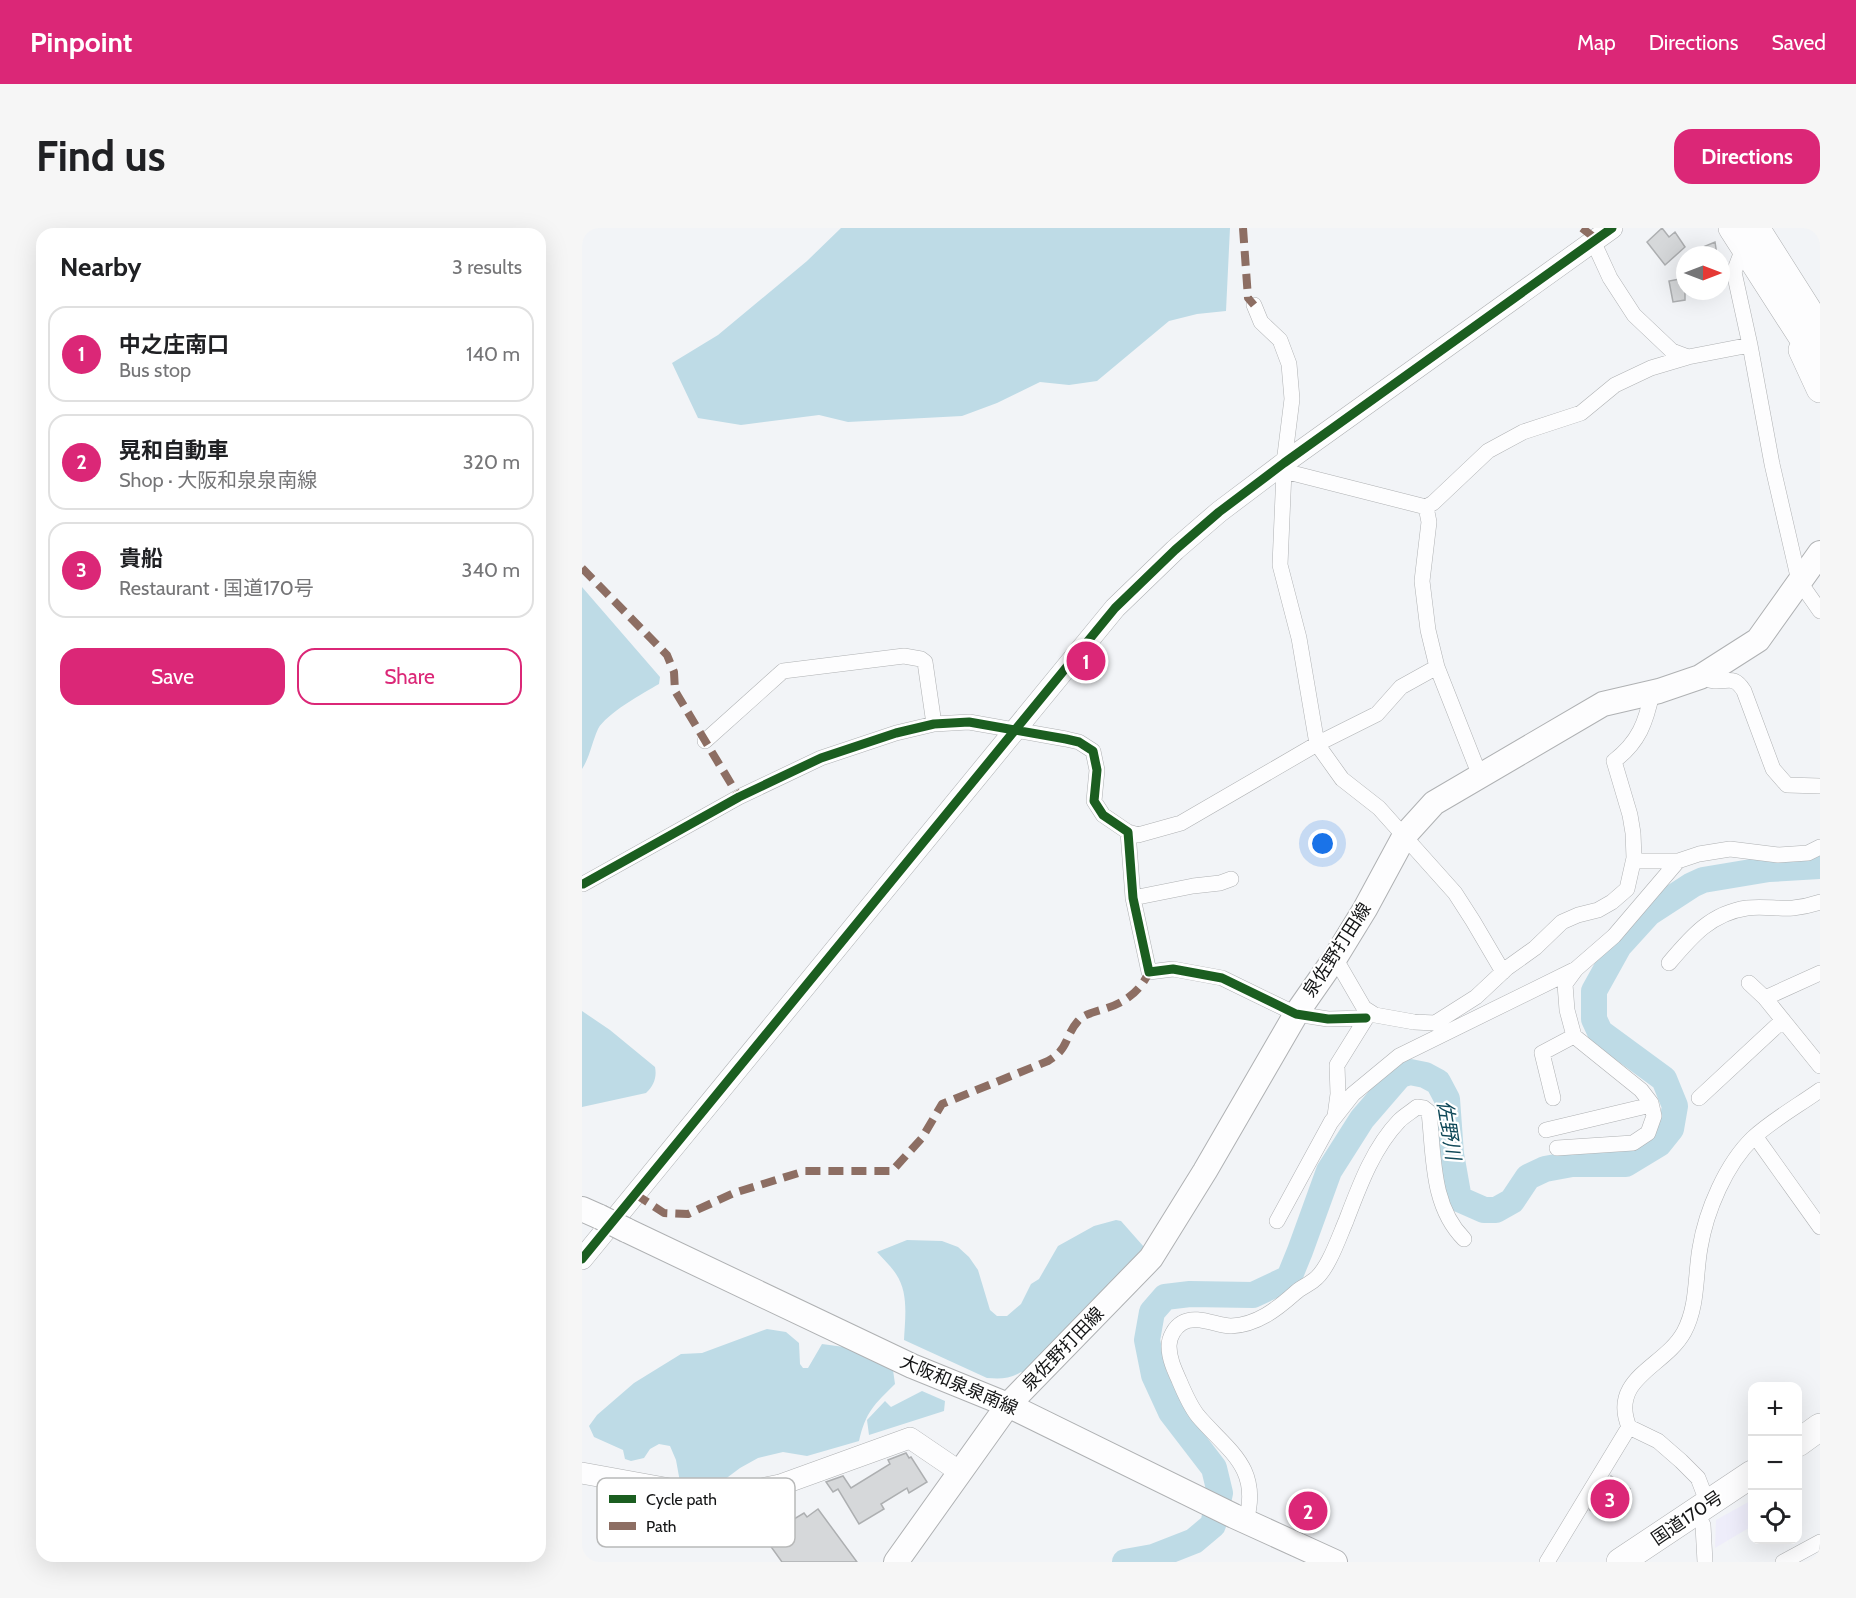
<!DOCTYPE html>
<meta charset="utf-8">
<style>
:root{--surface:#fff;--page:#f6f6f6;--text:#202124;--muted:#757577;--line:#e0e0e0;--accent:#db2777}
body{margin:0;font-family:Cabin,"Noto Sans JP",sans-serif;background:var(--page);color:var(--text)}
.controls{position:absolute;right:18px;bottom:18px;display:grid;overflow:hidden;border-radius:12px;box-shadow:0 6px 24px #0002}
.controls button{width:54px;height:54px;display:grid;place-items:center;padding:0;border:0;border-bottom:2px solid var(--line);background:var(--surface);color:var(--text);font:30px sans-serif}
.compass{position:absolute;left:1094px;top:18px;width:54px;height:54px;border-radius:50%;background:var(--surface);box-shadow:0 6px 24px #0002;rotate:90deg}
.you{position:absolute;left:741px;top:616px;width:21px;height:21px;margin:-15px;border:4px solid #fff;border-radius:50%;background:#1a73e8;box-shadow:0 0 0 9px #1a73e833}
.badge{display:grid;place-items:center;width:39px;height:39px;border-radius:50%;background:var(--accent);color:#fff;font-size:20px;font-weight:700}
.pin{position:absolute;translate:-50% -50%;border:3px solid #fff;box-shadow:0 2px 6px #0006}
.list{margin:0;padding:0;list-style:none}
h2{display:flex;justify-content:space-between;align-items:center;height:78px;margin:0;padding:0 24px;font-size:26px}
h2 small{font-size:20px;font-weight:400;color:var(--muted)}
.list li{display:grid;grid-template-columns:39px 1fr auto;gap:18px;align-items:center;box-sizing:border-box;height:96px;margin:0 12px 12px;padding:0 12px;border:2px solid var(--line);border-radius:18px}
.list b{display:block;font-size:22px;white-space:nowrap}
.list p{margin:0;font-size:20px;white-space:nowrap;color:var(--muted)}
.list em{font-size:20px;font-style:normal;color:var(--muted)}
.actions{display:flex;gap:12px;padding:18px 24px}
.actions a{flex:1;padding:14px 0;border:2px solid var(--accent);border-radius:18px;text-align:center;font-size:21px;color:var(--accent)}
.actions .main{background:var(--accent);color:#fff}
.icon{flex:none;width:33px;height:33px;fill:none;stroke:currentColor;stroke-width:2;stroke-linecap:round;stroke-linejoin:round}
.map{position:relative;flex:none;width:1238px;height:1334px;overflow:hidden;border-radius:18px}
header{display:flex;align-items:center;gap:36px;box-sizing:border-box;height:84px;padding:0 30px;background:var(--accent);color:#fff}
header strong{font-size:28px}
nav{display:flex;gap:33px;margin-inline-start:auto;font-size:21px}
.intro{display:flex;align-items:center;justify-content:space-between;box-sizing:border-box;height:144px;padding:0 36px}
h1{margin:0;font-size:42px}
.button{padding:15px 27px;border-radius:18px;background:var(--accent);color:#fff;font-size:21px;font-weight:700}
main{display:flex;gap:36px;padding:0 36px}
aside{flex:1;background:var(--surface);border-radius:18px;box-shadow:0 6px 24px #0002}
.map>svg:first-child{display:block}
</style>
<header>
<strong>Pinpoint</strong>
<nav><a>Map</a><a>Directions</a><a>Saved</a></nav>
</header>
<div class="intro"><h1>Find us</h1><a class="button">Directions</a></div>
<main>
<aside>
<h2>Nearby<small>3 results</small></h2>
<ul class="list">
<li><span class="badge">1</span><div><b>中之庄南口</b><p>Bus stop</p></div><em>140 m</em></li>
<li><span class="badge">2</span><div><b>晃和自動車</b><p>Shop · 大阪和泉泉南線</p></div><em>320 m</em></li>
<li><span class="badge">3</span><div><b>貴船</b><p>Restaurant · 国道170号</p></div><em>340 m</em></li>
</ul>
<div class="actions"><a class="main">Save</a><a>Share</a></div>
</aside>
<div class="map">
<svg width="1238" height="1334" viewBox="0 0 1238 1334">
<rect width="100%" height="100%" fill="#f2f4f7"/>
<!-- commercial -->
<path fill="#eeedfa" d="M1170,1272v26l-37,22 1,-28z"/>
<!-- water -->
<path fill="#bedbe6" d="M259,0h389l-4,83 -29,3 -28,7 -72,60 -28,4 -29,-3 -43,21 -35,13 -114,6 -29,-7 -78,10 -43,-7 -26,-55 46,-28 89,-74z
M0,359l78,90 -1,7c-16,9 -53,30 -61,45 -6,13 -8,28 -16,40z
M0,783l28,19 45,37c2,10 -1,19 -9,26l-64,14z
M534,992l5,1 23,26 -117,127 -6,-2c-11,7 -21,7 -34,6l-83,-38c1,-22 5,-47 -8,-66 -5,-8 -13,-15 -19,-22l30,-12 35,1 16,6 11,10 9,13 12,40 7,6h10l14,-12 10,-20 8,-5 19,-33 36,-20z
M185,1101l19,3 13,11 1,21 3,4h5l14,-24 22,3 49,23 2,14c-21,21 -29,27 -36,57l-52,15 -24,-4 -25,6 -18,10 -24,18 -36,-4 -4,-22 -6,-14 -11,-2 -9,5 -6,9 -13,3 -6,-2 -2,-9 -29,-13 -5,-11 8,-11 37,-32 47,-29 21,-1z
M340,1163l23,10 -1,10 -75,24 -2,-15 18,-19 6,6z"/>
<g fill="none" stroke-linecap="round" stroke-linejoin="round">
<!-- river -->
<path stroke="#bedbe6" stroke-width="26" d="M543,1334l28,-5 41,-16 19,-16 7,-32 -6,-25 -43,-56 -17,-37 -7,-35 5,-28 13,-15 25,-3 63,1 36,-17 11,-27 29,-80 33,-52 38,-44 10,-3 15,3 13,7 9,17 4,55 8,45 25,11h12l16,-9 16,-24 17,-8 27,-5h54l33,-20 12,-15 4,-23 -11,-27 -64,-47 -6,-13v-28l25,-45 30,-33 43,-28 11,-5 66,-11 51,-3"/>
</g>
<!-- building -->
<path fill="#d6d8da" stroke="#adafb1" stroke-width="1.5" d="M1080,0l7,9 6,-5 10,15 -20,18 -18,-23z
M1133,14l2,13h-33z
M1103,50v22l-12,2 -4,-21z
M324,1225l3,5 2,-1 16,25 -18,11 -2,-5 -26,16 3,5 -25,15 -21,-35 -5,3 -7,-10 17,-6 8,12 39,-24 -2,-4z
M1029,1248l19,13 -16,25 -5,-3 -5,8 -14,-9z
M236,1281l39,53h-75l-18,-25 40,-24 3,4z"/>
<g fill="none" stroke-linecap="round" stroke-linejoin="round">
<!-- street casing -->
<g stroke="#afb1b3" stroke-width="16">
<path id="street" d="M1011,13l17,37 24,37 38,36 16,6 62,-12 22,119 27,117 21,30
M1162,18l-10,26 16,73
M672,77l7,17 19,18 9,24 3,35 -8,64
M702,243l142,36 7,-4 55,-52 35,-19 58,-19 34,-28 36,-17 37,-11
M844,279l3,15 -7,59 6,49 9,37 43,109
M855,439l-36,20 -24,27 -60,30 25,35 37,29 76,85 18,28 30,51
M1118,449c4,1 9,3 14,4 15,1 20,-6 30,10l29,78 14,16 33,1
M123,513l78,-70 121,-15 17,3 4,3 9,62
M546,604l10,3 43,-12 136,-79 -18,-106 -19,-73 4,-94 -4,-5
M1052,633h44
M1,656l156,-87 82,-39 75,-25 38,-9 35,-2 97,17 13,3 14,9 4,19 -3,31 9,14 25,17 5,66 16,74 24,-3 49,9 74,36 32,5 38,-1
M551,670l60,-12 27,-3 11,-4
M753,730l29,50 11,7 39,7 21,1 41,-26 31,-29 28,-20 27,-26 16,-7 20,-5 14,-8 15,-13 7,-31 -1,-25 -3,-18 -16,-54c25,-19 32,-39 38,-68
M1087,735c22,-26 42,-50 78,-55 15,-2 31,1 46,0 9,-1 18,-3 27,-6
M1167,755l16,15 55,68
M1183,770l55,-25
M971,870l-11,-45 32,-17
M1117,870l84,-78
M753,888l3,-22 -1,-29 33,-53
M964,902l105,-25
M1173,908l65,91
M975,920l76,-5 15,-10 6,-17 -3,-13 -10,-13 -67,-54 -7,-26 -2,-26 11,-15 38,-33 64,-75 21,-7 31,-5 48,6 30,-2 12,-6
M695,993l54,-99 22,-28 46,-38 177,-87
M1047,1199l29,14 23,20 17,17 10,26
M1114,1284l7,13 2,37
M664,1293c15,-54 -18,-70 -48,-105 -8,-10 -14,-24 -19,-36 -5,-11 -10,-22 -10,-34 0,-9 6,-19 13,-23 14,-9 35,3 49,3 26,-1 46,-17 64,-33 5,-5 13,-8 19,-13 14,-10 25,-43 32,-59 13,-34 27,-73 53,-100 5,-5 12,-9 18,-14l7,1 5,4c5,44 2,94 35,127
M965,1334l82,-135c-20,-49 36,-60 55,-95 14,-26 11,-56 16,-84 6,-37 26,-84 53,-110 18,-17 46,-33 67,-48
M1201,1334l37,-20"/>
</g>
<!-- secondary casing -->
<g stroke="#afb1b3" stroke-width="22">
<path id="secondary" d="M0,1031l533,-651 60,-58 44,-38 65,-49 328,-235
M0,1245l99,18 30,4 36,-3 33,-7 130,-47 50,34"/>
</g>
<!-- primary casing -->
<g stroke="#afb1b3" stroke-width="26">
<path id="primary" d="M0,981l18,8
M44,1002l286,136 96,39 226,111 101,46
M314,1334l112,-157 143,-147 54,-87 91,-157 39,-56 30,-49 40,-74 29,-32 169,-99 56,-13 41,-14 58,-37 62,-87"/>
</g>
<!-- highway casing -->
<g stroke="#afb1b3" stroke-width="28">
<path id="highway" d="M1150,0l88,137
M1174,0l64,101
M1220,122l18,39
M1216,1215l22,-16
M1038,1334l132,-88"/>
</g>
<!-- street -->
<use href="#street" stroke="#fdfdfe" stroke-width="15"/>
<!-- secondary -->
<use href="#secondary" stroke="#fdfdfe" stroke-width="21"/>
<!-- primary -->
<use href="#primary" stroke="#fdfdfe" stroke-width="24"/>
<!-- highway -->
<use href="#highway" stroke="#fdfdfe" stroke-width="27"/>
<!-- primary-bridge casing -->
<g stroke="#afb1b3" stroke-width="26" stroke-linecap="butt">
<path id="primary-bridge" d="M18,989l26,13"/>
</g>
<!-- primary-bridge -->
<use href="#primary-bridge" stroke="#fdfdfe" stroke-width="24"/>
<!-- quiet -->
<path stroke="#8d6e63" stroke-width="8" stroke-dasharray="15 8" stroke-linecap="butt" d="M661,0l5,70 6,7
M1000,0l14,11
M0,340l85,87 7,17 1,19 64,106
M53,966l29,19 24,1 46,-21 71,-22h87l30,-33 20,-34 106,-43c22,-13 16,-24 30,-40 6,-7 17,-9 26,-12 20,-6 36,-17 45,-37"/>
<!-- cycleway casing -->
<g stroke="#fff" stroke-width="13">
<path id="cycleway" d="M1,656l156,-87 82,-39 75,-25 38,-9 35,-2 97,17 13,3 14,9 4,19 -3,31 9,14 25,17 5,66 16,74 24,-3 49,9 74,36 32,5 38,-1
M0,1031l533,-651 60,-58 44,-38 65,-49 328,-235"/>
</g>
<!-- cycleway -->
<use href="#cycleway" stroke="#1b5e20" stroke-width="9"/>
</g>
<g text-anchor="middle" stroke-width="4.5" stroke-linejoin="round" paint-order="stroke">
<!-- street labels -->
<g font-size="18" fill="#141516" stroke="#fff">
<text transform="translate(755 722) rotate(-57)" y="6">泉佐野打田線</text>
<text transform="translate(481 1121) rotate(-46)" y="6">泉佐野打田線</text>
<text transform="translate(377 1157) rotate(23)" y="6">大阪和泉泉南線</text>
<text transform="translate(1105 1290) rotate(-34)" y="6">国道170号</text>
</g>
<!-- water labels -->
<g font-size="20" font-style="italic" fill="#0f4858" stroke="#fff">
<text transform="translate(867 902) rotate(81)" y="7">佐野川</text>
</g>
</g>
<!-- legend -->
<rect x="15" y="1250" width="198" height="69" rx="9" fill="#fff" stroke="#b8b9b9" stroke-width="1.5"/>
<rect x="27" y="1267" width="27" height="8" fill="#1b5e20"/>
<rect x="27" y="1294" width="27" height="8" fill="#8d6e63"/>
<g font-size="16" fill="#141516">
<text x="64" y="1277">Cycle path</text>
<text x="64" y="1304">Path</text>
</g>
</svg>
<div class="controls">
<button>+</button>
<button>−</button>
<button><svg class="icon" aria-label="locate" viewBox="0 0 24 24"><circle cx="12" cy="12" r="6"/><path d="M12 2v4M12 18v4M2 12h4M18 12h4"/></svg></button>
</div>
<svg class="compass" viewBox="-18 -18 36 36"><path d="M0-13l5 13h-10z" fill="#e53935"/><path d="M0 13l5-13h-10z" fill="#757577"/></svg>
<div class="you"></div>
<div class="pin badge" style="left:504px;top:433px">1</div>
<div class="pin badge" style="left:726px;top:1283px">2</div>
<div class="pin badge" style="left:1028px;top:1271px">3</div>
</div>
</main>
